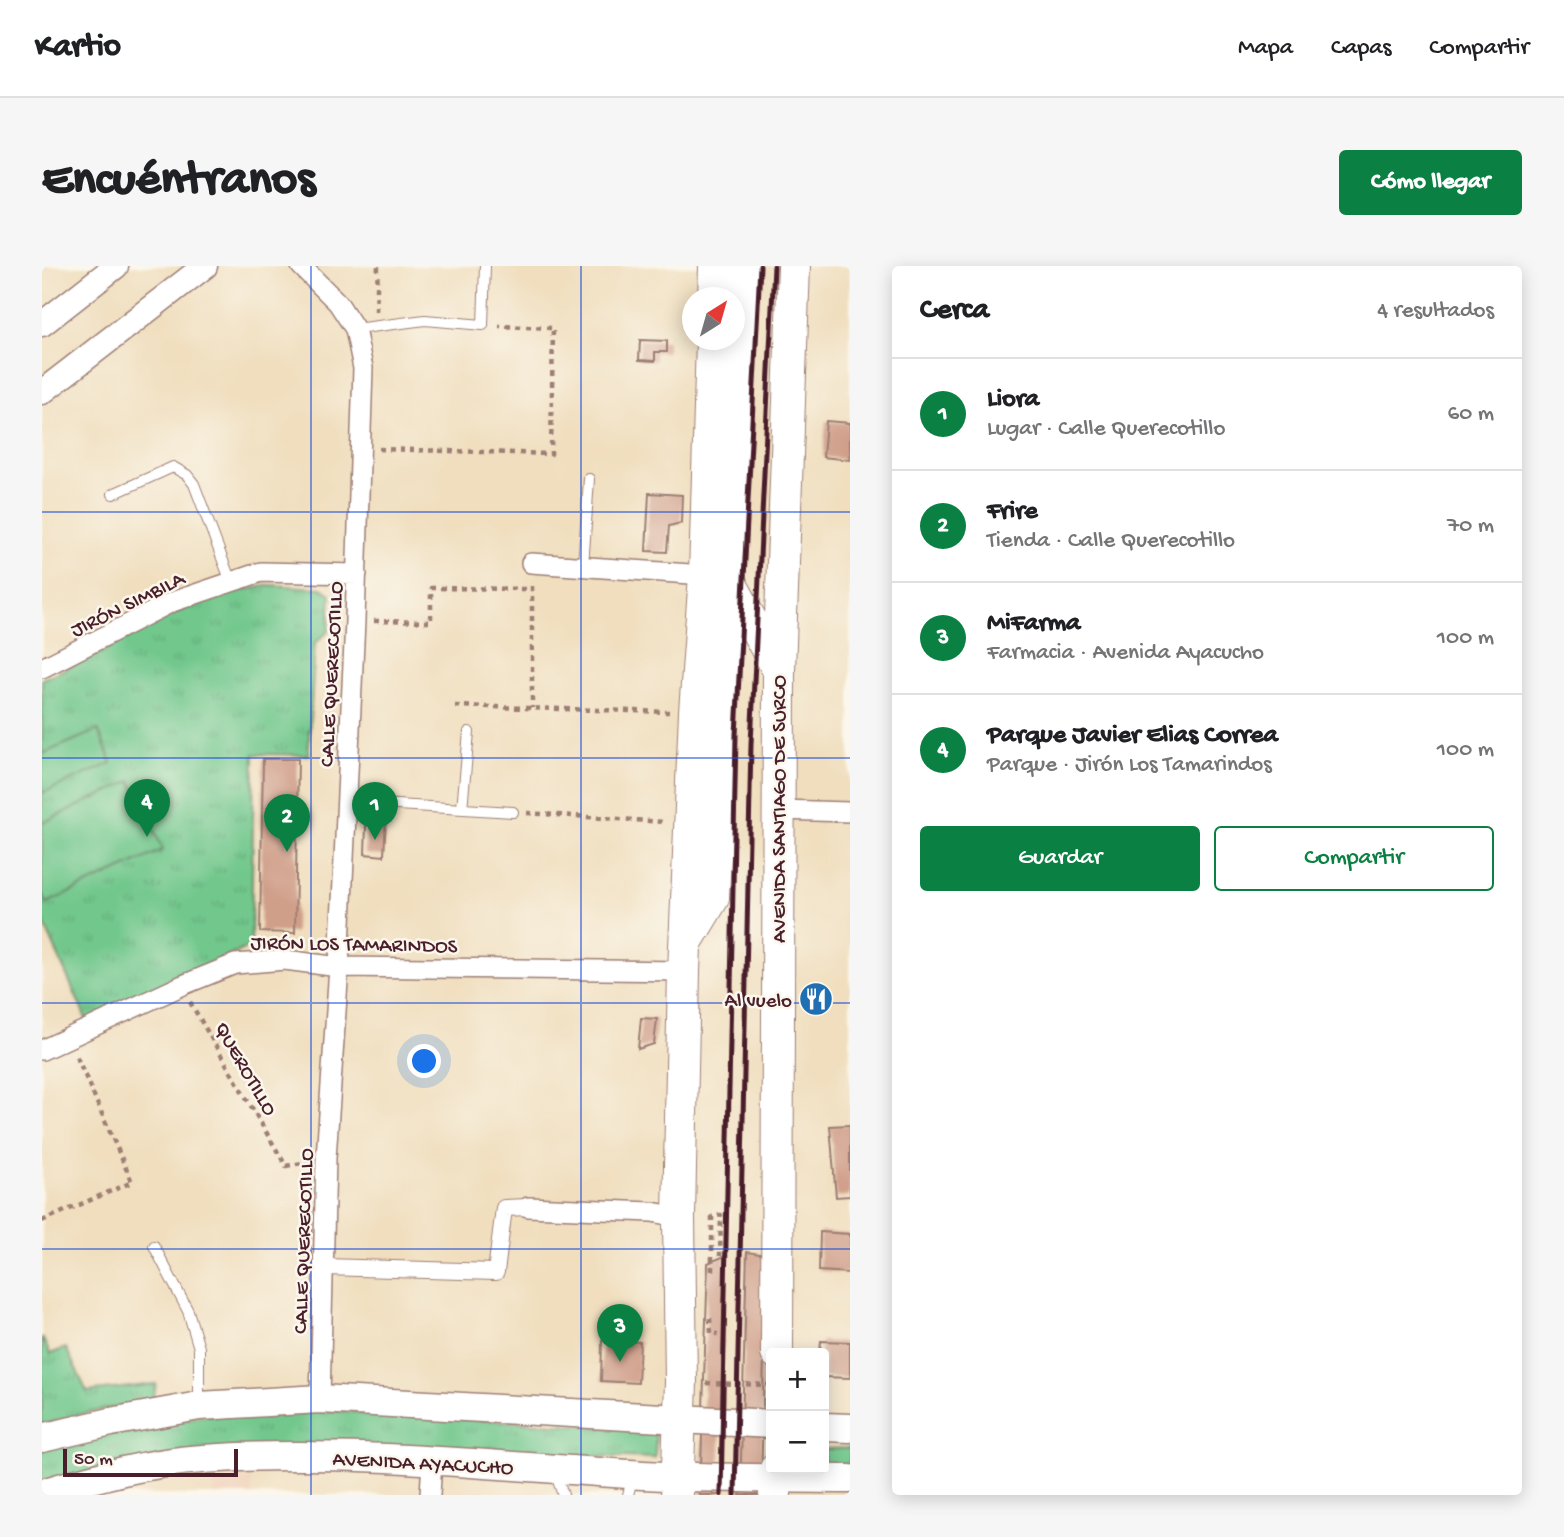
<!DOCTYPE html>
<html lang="es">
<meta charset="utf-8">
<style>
:root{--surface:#fff;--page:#f6f6f6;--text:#202124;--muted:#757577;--line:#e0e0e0;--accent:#0b8043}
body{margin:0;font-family:"Gochi Hand",sans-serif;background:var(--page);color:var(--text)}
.controls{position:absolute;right:21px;bottom:21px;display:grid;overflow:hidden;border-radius:7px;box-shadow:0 4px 18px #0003}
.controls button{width:63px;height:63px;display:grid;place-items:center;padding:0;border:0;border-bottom:2px solid var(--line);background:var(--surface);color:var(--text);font:35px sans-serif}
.compass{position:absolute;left:640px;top:21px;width:63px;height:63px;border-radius:50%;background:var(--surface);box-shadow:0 4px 18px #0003;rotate:37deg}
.scale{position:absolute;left:21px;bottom:18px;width:175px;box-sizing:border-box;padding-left:7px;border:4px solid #4a1f2b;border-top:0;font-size:19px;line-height:24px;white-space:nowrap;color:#4a1f2b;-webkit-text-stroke:5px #fbf7ec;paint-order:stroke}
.you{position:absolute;left:383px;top:796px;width:24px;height:24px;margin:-18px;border:5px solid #fff;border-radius:50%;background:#1a73e8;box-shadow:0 0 0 10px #1a73e833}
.badge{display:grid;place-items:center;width:46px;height:46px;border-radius:50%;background:var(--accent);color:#fff;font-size:23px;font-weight:700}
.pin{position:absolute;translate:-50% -58px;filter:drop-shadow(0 2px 4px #0008)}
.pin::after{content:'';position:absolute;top:37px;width:24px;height:21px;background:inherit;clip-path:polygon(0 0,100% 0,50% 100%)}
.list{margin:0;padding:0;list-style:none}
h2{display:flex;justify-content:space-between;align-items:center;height:91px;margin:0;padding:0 28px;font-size:30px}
h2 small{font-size:23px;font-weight:400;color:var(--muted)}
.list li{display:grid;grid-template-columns:46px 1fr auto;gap:21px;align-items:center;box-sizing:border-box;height:112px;padding:0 28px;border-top:2px solid var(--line)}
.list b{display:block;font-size:26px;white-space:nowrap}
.list p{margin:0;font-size:23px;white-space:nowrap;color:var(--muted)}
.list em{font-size:23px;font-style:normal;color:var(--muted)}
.actions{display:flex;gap:14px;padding:21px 28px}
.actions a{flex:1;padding:16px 0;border:2px solid var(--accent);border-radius:7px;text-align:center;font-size:24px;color:var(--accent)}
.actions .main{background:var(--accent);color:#fff}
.map{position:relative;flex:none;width:808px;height:1229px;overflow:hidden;border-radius:7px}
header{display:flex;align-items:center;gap:42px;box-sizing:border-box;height:98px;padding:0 35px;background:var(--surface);border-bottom:2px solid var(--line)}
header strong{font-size:33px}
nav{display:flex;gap:38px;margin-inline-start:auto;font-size:24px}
.intro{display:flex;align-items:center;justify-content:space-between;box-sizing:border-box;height:168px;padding:0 42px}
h1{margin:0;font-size:49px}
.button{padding:18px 32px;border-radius:7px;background:var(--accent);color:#fff;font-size:24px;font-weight:700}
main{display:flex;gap:42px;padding:0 42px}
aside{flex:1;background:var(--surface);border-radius:7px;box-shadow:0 4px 18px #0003}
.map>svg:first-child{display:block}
</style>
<header>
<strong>Kartio</strong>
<nav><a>Mapa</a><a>Capas</a><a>Compartir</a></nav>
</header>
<div class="intro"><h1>Encuéntranos</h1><a class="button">Cómo llegar</a></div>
<main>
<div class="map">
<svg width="808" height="1229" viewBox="0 0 808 1229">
<defs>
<pattern id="grass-tufts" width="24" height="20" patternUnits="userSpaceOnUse" patternTransform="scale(1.75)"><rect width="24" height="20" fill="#71c78c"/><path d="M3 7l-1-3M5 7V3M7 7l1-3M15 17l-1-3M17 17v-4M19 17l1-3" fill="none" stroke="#63aa79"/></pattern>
</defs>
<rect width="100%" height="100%" fill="#fbf7ec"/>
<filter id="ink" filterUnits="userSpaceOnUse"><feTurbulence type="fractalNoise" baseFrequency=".0143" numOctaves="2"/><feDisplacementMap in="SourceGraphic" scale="14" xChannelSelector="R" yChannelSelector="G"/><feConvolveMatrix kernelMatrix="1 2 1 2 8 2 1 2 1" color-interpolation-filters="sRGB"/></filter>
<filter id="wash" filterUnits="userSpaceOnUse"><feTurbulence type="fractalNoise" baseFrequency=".00686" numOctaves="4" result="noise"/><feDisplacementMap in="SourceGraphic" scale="28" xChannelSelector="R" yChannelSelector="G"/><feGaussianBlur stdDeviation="1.57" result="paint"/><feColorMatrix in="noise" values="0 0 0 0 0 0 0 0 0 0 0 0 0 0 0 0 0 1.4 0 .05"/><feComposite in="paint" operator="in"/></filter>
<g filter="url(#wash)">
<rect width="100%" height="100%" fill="#f0debe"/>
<!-- built -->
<path fill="#f2d4be" d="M209,1213l1,16h-38l-1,-13z"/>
<!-- grass -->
<path fill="url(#grass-tufts)" stroke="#5e735c" stroke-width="2" d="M228,319l51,3 10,6 -2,37 -14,12 -7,112 -54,-1 -3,192 -164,75 -45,-102v-240l55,-24 65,-38 67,-24z
M0,1071l8,17 16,-6 21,44 69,-8 -3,16 -76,15 -35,10z
M278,1144l336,20 -1,28 -222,-7 -391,33v-36l161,-33z
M808,1182v18l-26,1v-18z"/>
<!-- pitch -->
<path fill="#71c78c" stroke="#5e735c" stroke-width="2" d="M56,464l14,33 -70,30v-39z
M89,515l32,69 -116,53 -5,-11v-69z"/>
<g id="blocks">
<!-- building -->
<path fill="#d09f8a" d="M598,74l27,1v11h-12v9l-16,-1z
M784,155l24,2v37l-27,-3z
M607,227l33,2 -1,28 -12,3 -2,26 -21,-1z
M221,493h35l-3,174 -35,-1z
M333,549l11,1 -2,40 -19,-2 1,-29z
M599,752l16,1 -3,25 -16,5z
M808,859v71l-14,1 -6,-71z
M778,966l30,2v39l-31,-2z
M705,986l19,3 -5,240h-21z
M683,990l-6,239h-19l8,-232z
M560,1074l38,2 -2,41 -37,-2z
M779,1075l29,1v36l-26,-1v-24h-4z"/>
</g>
</g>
<g filter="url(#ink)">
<use href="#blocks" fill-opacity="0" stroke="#9d7e74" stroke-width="2"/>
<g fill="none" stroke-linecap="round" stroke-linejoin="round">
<!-- service casing -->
<g stroke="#9d7e74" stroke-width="12">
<path id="service" d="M313,63l70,-9 58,5 2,-59
M71,228l60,-27 14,8 7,9 37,98
M541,301l6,-88
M305,536l166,10
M420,543l7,-77
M112,980l34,65 11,37v55
M513,1206l8,23
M586,1229l5,-20"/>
</g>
<!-- pedestrian casing -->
<g stroke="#9d7e74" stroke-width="18">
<path id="pedestrian" d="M283,1001l171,5 8,-64 24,-1"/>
</g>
<!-- minor casing -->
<g stroke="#9d7e74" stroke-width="22">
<path id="minor" d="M259,0l37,37 17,26 8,39 -8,253 -16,346 -13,191 -6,241
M489,297l174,12
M0,402l130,-66 89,-30 96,2
M736,544l72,2
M0,784l141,-65 52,-21 50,-4 54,7 345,4
M486,941l124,5 27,5
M388,1229l2,-35"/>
</g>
<!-- tertiary casing -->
<g stroke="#9d7e74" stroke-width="27">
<path id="tertiary" d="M0,58l74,-58
M0,126l163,-126"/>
</g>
<!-- secondary casing -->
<g stroke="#9d7e74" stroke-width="31">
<path id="secondary" d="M782,1161l26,1
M0,1172l69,-16 88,-16 121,-7 451,25
M0,1227c52,-15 106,-31 161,-34 146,-10 294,7 440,16 69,4 138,3 207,4"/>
</g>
<!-- primary casing -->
<g stroke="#9d7e74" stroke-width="34">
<path id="primary" d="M672,32l1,-32
M685,311l51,92
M645,675l26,-43 30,-632
M735,1087l2,-683 15,-404
M635,1229l4,-113 -2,-165 5,-246 11,-259 10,-137 7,-235
M733,1229l1,-26"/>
</g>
<!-- path -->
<path stroke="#9d7e74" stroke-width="4.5" stroke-dasharray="5 5" stroke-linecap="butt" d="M334,45l2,-45
M337,183l172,5 2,-126 -54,-2
M490,320v122
M332,355l57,1v-34l101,1
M413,440l214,6
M485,547l138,9
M148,736l96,164 21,-4
M0,955l90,-39 -56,-127
M670,1005v-54l9,-2 -1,41
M668,1052l1,15 7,1
M664,1117l65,2"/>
<!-- service -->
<use href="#service" stroke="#fff" stroke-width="10"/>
<!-- pedestrian -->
<use href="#pedestrian" stroke="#fff" stroke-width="16"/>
<!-- minor -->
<use href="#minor" stroke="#fff" stroke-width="19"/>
<!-- tertiary -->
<use href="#tertiary" stroke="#fff" stroke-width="24"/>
<!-- secondary -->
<use href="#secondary" stroke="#fff" stroke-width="28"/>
<!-- primary -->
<use href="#primary" stroke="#fff" stroke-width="32"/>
<!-- rail -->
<path stroke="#4a1f2b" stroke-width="5" d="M679,1229l15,-760 24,-469
M693,1229l16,-751 23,-478"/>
</g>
</g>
<!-- grid -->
<path fill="none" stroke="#1d4ed8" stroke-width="2" stroke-opacity="0.55" d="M269,0v1229M539,0v1229M0,246h808M0,492h808M0,737h808M0,983h808"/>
<!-- icons -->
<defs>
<g id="restaurant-disc" transform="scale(1.75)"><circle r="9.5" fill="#1f6fb2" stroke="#fbf7ec"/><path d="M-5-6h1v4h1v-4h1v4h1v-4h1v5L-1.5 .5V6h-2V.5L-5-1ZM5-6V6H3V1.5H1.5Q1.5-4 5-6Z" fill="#fff"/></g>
</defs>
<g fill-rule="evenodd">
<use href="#restaurant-disc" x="774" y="733"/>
</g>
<g text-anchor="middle" stroke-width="5" stroke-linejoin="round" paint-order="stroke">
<!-- street labels -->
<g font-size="21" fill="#4a1f2b" stroke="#fbf7ec">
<text transform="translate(85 337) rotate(-26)" y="7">JIRÓN SIMBILA</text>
<text transform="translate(288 408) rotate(-87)" y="7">CALLE QUERECOTILLO</text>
<text transform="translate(736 543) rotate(-90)" y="7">AVENIDA SANTIAGO DE SURCO</text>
<text transform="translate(312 677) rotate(1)" y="7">JIRÓN LOS TAMARINDOS</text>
<text transform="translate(205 802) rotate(60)" y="7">QUEROTILLO</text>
<text transform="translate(260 975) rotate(-88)" y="7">CALLE QUERECOTILLO</text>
<text transform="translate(381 1196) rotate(3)" y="7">AVENIDA AYACUCHO</text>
</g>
<!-- poi labels -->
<g font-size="21" fill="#4a1f2b" stroke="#fbf7ec" text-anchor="end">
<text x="750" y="740">Al vuelo</text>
</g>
</g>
</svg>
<div class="controls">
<button>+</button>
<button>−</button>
</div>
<svg class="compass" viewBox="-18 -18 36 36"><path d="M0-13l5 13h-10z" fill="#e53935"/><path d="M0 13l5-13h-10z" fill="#757577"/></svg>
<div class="scale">50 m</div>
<div class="you"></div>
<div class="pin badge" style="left:333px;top:574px">1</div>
<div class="pin badge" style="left:245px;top:586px">2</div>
<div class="pin badge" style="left:578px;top:1096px">3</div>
<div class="pin badge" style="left:105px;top:571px">4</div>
</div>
<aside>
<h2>Cerca<small>4 resultados</small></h2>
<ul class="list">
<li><span class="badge">1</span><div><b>Liora</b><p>Lugar · Calle Querecotillo</p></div><em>60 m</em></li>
<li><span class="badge">2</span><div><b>Frire</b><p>Tienda · Calle Querecotillo</p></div><em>70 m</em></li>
<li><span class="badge">3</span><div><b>MiFarma</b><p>Farmacia · Avenida Ayacucho</p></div><em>100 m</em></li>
<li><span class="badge">4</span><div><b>Parque Javier Elias Correa</b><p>Parque · Jirón Los Tamarindos</p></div><em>100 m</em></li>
</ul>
<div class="actions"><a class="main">Guardar</a><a>Compartir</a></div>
</aside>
</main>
